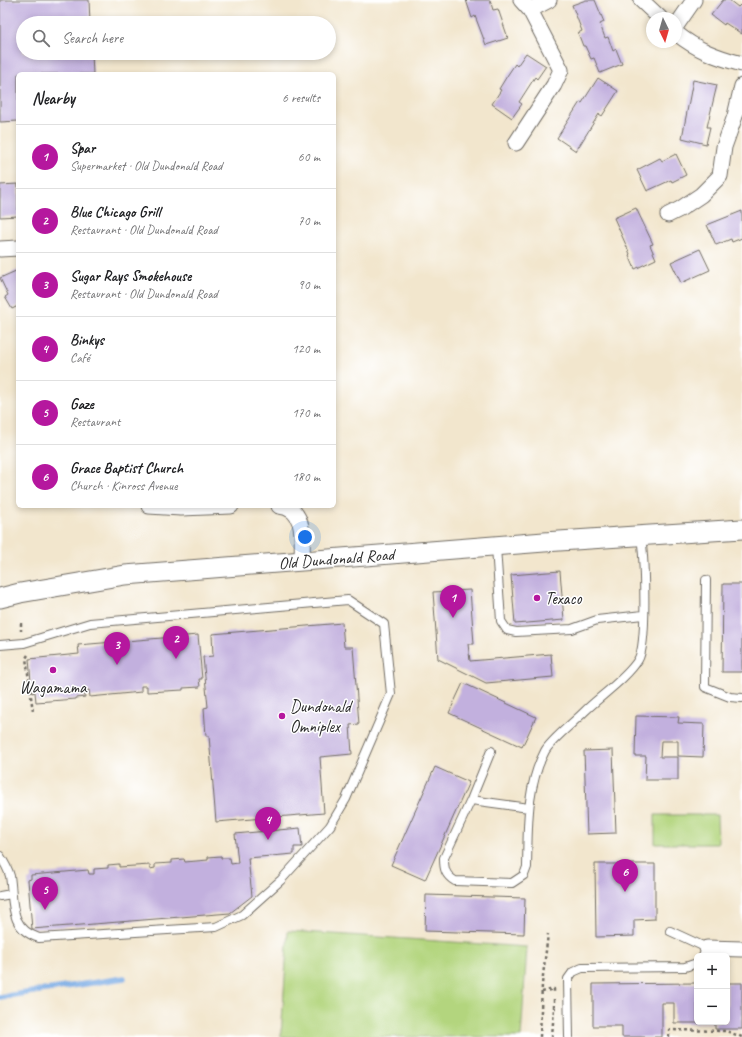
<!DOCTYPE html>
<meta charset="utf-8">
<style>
:root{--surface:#fff;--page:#f2f2f2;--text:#202124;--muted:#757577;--line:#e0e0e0;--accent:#b5179e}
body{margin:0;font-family:Caveat,sans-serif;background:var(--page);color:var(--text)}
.controls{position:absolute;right:12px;bottom:12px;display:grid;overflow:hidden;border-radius:6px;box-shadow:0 2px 6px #0003}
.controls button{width:36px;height:36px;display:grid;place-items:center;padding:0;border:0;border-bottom:1px solid var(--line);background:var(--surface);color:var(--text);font:20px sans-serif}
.compass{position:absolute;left:646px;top:12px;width:36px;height:36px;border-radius:50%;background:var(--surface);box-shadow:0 2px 6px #0003;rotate:175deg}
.you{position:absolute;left:305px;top:537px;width:14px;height:14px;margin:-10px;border:3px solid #fff;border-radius:50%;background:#1a73e8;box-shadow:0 0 0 6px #1a73e833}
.badge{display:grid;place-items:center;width:26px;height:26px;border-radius:50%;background:var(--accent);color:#fff;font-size:13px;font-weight:700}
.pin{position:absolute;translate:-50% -33px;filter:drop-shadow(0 1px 2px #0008)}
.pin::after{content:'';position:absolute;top:21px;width:14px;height:12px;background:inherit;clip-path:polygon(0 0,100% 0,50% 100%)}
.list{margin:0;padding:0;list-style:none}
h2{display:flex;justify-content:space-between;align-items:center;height:52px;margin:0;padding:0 16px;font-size:17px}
h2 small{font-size:13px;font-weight:400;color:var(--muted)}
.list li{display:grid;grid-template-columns:26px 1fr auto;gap:12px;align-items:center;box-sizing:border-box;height:64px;padding:0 16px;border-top:1px solid var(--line)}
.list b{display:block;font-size:15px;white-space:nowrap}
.list p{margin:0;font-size:13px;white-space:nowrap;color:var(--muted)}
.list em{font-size:13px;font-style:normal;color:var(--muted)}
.icon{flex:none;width:22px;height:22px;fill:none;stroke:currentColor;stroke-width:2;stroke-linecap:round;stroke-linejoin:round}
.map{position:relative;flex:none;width:742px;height:1037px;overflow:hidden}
.search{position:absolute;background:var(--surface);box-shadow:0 2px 6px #0003;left:16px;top:16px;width:320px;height:44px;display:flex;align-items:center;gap:10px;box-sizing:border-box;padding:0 14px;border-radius:22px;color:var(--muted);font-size:15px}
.panel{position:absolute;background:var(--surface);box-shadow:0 2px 6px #0003;left:16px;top:72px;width:320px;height:436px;border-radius:6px}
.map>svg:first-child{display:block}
</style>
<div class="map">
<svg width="742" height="1037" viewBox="0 0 742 1037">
<rect width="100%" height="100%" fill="#fff"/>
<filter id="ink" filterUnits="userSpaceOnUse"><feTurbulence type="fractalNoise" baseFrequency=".025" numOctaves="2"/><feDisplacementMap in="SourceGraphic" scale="8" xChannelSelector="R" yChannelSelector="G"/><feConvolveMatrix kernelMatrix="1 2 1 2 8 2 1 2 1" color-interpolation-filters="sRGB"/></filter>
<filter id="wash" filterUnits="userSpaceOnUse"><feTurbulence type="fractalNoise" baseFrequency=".012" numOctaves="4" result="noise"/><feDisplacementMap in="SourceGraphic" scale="16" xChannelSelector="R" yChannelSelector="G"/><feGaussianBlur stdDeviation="0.9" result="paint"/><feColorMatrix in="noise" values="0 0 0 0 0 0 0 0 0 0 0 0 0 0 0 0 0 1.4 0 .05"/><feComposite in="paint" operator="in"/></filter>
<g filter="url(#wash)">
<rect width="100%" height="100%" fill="#f2e6cd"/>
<!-- green -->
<path fill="#b3d57e" stroke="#6f8054" d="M655,815h62l1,29h-63z
M288,931l239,16 -6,90h-240z"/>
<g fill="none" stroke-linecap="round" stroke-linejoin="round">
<!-- stream -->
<path stroke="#78aae4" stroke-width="5.5" d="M0,997l124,-19"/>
</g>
<g id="blocks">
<!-- building -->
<path fill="#c2b0de" d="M0,0h89l1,23h-67v30h69l1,21h-75v47l-18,1z
M466,0h24l3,10 5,-1 10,29 -22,7 -11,-29 -3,2z
M586,0h9l9,22 -4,2 5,14 3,-1 5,14 3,-2 6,15 -22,9 -6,-15 -3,1 -6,-13h-2l-5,-13 4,-2 -10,-26z
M723,0h6l9,7 2,-2 2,2v27l-17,-11 -1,2 -13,-10z
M526,53l20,13 -9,13 -2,-2 -16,25 3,2 -10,14 -20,-14 9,-14 -2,-1 8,-13 8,-12 2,2z
M598,78l20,13 -16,25 -3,-2 -23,37 -19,-13 23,-36 2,1z
M693,80l24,5 -10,42h3l-4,17 -24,-6z
M676,154l10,21 -14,7 -1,-2 -24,11 -10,-21 23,-12 2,3z
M18,184v32l-18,1v-32z
M636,208l17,36 -3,1 6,14 -21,10 -6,-14 1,-1 -16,-36z
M742,211v27l-10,4 -1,-3 -15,6 -9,-20z
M700,249l10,21 -29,13 -10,-21z
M18,270v36l-6,3 -7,-12 3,-2 -8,-17z
M560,571l4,49 -49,4 -4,-49z
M723,584h19v88h-20z
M470,590l4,54h-6l2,17 81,-7 2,23 -67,6 -48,-24 -5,-67z
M342,623l2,24h9l6,77 -9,1 2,29 -32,3 4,56 -108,9 -7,-86h-3l-2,-28 4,-1 -5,-50 10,-1 -1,-22z
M198,635l4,44h-3l1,8 -17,1v2l-36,2v-6h-6v6l-51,5 -1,-7 -5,1 1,6 -9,1v1l-40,3 -1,-10 -3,1 -3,-34 50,-5 -1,-9z
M463,683l73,34 -14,30 -73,-34z
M636,716l43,1 -1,6 26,1 -1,33 -25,-1v-15h-17l-1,16h18v23h-33l1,-24h-11z
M613,750l3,83 -29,1 -3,-83z
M435,767l34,15 -44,98 -34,-15z
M300,828l2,19h-8v7l-46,4 4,38 -22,17 -198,16 -4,-49 3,-1v-4l57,-5 1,4h5v-5l14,-1v-3l11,-1v3l31,-2v4l5,-1v-4l17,-1v-3l12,-1 1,3 23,-2v-3l13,-1v2h9l1,6 7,-1 -3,-29z
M595,864h60v55l-21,1v16l-38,1z
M426,895l99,3 -1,36 -99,-3z
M697,983v39h30v-39h15v46h-27v-6h-41v-20h-12v34h-40v-11h-29v-42z"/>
</g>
</g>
<g filter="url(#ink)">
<use href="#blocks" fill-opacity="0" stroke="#716c64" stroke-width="1"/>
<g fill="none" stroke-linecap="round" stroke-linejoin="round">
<!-- service casing -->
<g stroke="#716c64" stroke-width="10">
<path id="service" d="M496,547l5,74 6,9 9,2 56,-3 25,-9 46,-5
M706,580l-1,107 25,10 12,1
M0,645l24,-2 66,-20 258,-23 36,24 7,70 -45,105 -16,27 -49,54 -39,35 -26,12 -177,11c-31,-10 -25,-37 -29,-62 -2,-7 -6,-14 -10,-20
M471,800l20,-49
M529,808l-58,-8 -27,58c0,11 1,17 11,23l57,2 12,-8 3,-8c1,-39 -1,-80 18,-116 5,-10 29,-29 39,-39 15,-15 43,-34 54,-52 10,-16 6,-103 3,-124
M0,896l11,-2
M670,931l37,17 -4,8
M569,1037l-1,-58 5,-7 9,-4 103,-1 12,-4"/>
</g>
<!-- minor casing -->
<g stroke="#716c64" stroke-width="17">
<path id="minor" d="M641,0l19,18
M530,10l19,-10
M676,26l18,-26
M676,33c21,17 40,24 66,31
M516,143l38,-58 7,-15 -31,-60 -9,-10
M668,215l12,-6 21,-14 19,-19 4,-29 11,-31 7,-30
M0,249l18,-1
M149,506l32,2 50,-2
M279,506c28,2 23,35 23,55
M707,948l35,1"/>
</g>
<!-- tertiary casing -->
<g stroke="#716c64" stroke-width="21">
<g id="tertiary">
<path id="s1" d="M0,598l20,-5 105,-18 419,-33 198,-13"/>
</g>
</g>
<!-- path -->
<path stroke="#716c64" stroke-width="2.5" stroke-dasharray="3 3" stroke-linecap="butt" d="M21,623v8
M28,655l-2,3 7,54
M542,992l12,-3v3
M554,1008v-11
M540,1037l2,-53 6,-50
M552,1037l2,-29h2
M669,1037v-7l57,1 16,6"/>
<!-- service -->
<use href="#service" stroke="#fff" stroke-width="8"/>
<!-- minor -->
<use href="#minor" stroke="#fff" stroke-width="15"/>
<!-- tertiary -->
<use href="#tertiary" stroke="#fff" stroke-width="19"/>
</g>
</g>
<!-- markers -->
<g fill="#b5179e" stroke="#fff" stroke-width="1.5">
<circle cx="537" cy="598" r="4"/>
<circle cx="53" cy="670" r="4"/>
<circle cx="282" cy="716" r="4"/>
</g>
<g text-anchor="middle" stroke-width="3" stroke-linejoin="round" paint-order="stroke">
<!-- street labels -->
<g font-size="17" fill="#2b2b2b" stroke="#fff">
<text dy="6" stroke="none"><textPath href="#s1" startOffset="339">Old Dundonald Road</textPath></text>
</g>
<!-- poi labels -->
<g font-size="17" fill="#2b2b2b" stroke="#fff" text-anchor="start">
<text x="545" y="604">Texaco</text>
<text x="53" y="693" text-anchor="middle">Wagamama</text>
<text x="290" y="712">Dundonald<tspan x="290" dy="20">Omniplex</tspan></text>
</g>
</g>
</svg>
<div class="controls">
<button>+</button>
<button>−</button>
</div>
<svg class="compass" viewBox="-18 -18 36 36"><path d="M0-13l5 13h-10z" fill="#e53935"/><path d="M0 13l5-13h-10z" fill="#757577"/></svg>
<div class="you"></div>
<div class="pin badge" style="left:453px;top:618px">1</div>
<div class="pin badge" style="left:176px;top:659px">2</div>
<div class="pin badge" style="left:117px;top:665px">3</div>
<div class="pin badge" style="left:268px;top:840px">4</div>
<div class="pin badge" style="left:45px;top:910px">5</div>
<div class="pin badge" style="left:625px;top:892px">6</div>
<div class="search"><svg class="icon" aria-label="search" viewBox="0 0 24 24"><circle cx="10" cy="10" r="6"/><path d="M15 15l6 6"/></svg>Search here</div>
<section class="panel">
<h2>Nearby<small>6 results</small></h2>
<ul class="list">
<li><span class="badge">1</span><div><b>Spar</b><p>Supermarket · Old Dundonald Road</p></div><em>60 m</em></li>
<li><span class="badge">2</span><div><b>Blue Chicago Grill</b><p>Restaurant · Old Dundonald Road</p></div><em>70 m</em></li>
<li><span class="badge">3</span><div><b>Sugar Rays Smokehouse</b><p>Restaurant · Old Dundonald Road</p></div><em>90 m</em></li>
<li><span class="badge">4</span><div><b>Binkys</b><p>Café</p></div><em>120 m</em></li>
<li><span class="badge">5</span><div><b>Gaze</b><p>Restaurant</p></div><em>170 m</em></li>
<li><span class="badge">6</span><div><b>Grace Baptist Church</b><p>Church · Kinross Avenue</p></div><em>180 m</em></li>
</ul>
</section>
</div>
